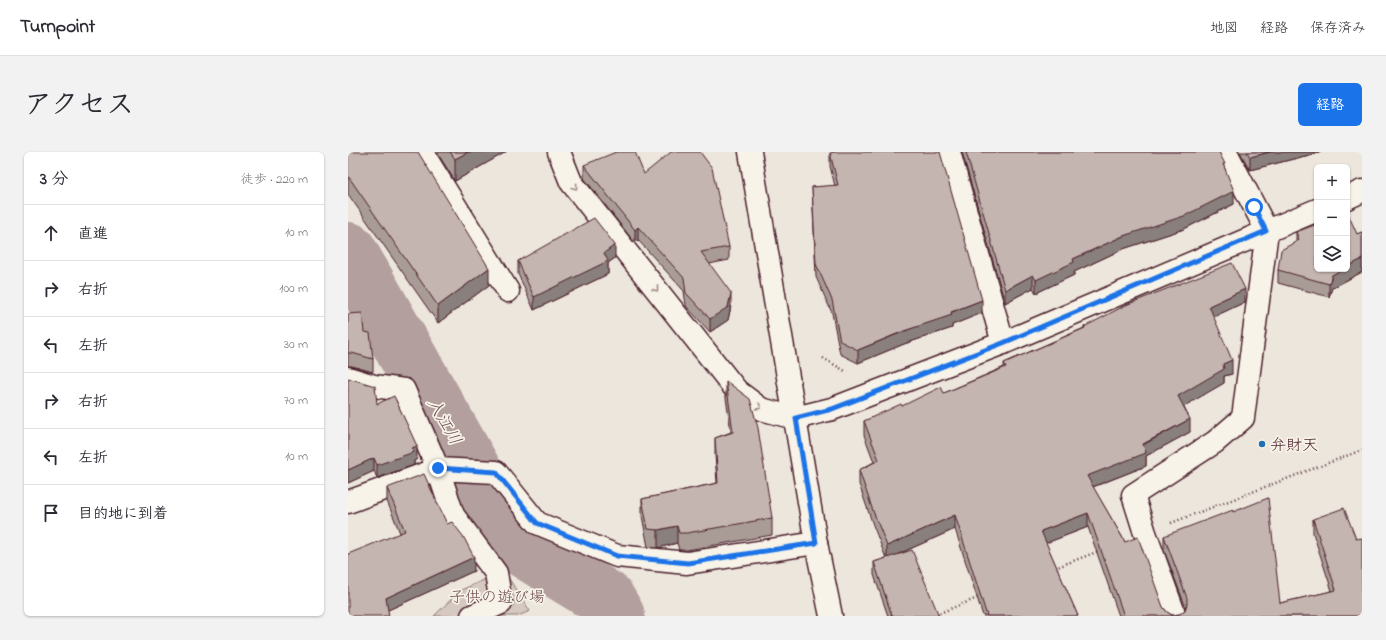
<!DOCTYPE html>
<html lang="ja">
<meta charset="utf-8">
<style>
:root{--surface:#fff;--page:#f2f2f3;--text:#2b2b33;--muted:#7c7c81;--line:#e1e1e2;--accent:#1a73e8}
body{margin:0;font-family:"Indie Flower","Klee One",sans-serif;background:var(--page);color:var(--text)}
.controls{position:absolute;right:12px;top:12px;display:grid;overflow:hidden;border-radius:6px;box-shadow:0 1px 3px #0004}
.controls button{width:36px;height:36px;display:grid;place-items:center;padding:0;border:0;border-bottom:1px solid var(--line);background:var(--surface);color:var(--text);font:20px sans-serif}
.stop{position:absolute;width:12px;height:12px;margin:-9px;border:3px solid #1a73e8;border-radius:50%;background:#fff}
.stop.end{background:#1a73e8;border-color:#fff;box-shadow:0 1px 4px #0008}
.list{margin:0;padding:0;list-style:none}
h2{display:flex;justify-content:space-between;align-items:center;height:52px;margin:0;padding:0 16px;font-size:17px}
h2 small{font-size:13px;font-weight:400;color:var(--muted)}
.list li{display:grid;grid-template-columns:26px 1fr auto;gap:12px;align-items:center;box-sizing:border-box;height:56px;padding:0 16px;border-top:1px solid var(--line)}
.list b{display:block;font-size:15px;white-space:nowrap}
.list em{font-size:13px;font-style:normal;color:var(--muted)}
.icon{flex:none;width:22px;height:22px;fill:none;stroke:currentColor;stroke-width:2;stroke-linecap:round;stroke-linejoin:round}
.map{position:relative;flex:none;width:1014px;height:464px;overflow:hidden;border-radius:6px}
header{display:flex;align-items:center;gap:24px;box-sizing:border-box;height:56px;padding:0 20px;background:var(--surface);border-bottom:1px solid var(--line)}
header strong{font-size:19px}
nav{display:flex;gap:22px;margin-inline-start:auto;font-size:14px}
.intro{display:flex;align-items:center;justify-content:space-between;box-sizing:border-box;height:96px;padding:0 24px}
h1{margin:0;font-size:28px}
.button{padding:10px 18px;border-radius:6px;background:var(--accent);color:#fff;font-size:14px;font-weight:700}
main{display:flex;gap:24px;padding:0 24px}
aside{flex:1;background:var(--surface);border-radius:6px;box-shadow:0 1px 3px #0004}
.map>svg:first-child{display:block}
</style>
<header>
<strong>Turnpoint</strong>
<nav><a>地図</a><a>経路</a><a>保存済み</a></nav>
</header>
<div class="intro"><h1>アクセス</h1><a class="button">経路</a></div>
<main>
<aside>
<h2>3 分<small>徒歩 · 220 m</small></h2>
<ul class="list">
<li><svg class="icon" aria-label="ahead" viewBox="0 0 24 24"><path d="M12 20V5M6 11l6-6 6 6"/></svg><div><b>直進</b></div><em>10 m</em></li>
<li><svg class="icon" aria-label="right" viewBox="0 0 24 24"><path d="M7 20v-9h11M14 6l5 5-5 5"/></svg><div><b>右折</b></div><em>100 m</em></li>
<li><svg class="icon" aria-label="left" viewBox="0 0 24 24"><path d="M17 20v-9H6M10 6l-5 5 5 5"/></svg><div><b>左折</b></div><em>30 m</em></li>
<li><svg class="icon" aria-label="right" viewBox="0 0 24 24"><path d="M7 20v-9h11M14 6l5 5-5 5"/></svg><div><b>右折</b></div><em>70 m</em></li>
<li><svg class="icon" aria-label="left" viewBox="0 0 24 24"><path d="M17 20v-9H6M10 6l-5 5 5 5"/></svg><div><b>左折</b></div><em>10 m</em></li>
<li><svg class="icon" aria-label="arrive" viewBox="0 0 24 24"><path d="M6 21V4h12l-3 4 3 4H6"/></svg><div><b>目的地に到着</b></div></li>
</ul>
</aside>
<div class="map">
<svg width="1014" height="464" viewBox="0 0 1014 464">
<rect width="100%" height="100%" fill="#ece6dd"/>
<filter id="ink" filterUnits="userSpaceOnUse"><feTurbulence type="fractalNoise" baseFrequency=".025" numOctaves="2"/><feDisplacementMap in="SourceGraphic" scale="8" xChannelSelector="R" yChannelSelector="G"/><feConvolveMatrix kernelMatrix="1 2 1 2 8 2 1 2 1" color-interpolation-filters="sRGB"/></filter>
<g filter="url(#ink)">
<!-- green -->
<path fill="#d5c9c2" stroke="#907476" d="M156,419l26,40 -12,5h-84l27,-26z"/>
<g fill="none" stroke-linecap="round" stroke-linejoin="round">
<!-- river -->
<path stroke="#b39f9d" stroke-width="58" d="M0,99l165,291 93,57 10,17"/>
<!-- minor casing -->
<g stroke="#4a1f2b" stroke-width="25">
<path id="minor" d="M74,0l86,139
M211,0l12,30 166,209 24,18 34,9
M601,0l54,191
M0,226l26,8 30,4 34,79 15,46 43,58 5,30 -29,13
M0,350l90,-33 58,3 41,51 80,33 70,7 129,-20
M827,464l-30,-83 -12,-38 82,-53 28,-24 24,-187 -41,-79"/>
</g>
<!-- tertiary casing -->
<g stroke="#4a1f2b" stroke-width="25">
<path id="tertiary" d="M402,0l66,391 15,73
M999,46l15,-7
M447,266l37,-9 171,-66 314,-133"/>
</g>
<!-- path -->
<path stroke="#4a1f2b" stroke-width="2.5" stroke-dasharray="1 3" stroke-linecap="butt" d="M475,206l24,14
M823,371l191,-73
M707,416l44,-17
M584,464l48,-19"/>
<!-- minor -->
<use href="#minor" stroke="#f7f3e8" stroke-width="22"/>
<!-- tertiary -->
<use href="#tertiary" stroke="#f7f3e8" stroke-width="22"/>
</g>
<!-- wall -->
<path fill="#a99c97" stroke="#4a1f2b" d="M0,0l141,133 -51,38 -90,-129z
M90,0h68l-51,29 -17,-27z
M614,0h257l6,17 9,35 -50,25 -61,20 -49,23v3l-38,18 -3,-5 -28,15z
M892,0h81l-71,18z
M482,1l152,160 -30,12v3l-48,16 -46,19 -18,-9 -8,-41 -16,-36 -4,-90 23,-1 -5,-20z
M236,13l60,9 85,73v13l-20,4 22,42 -3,14 -18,12 -24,-26 -2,-15 -46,-51 -3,3 -51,-65z
M948,80l21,37 40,-35 5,-2v40l-30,16 -3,9 -51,-14v-13l18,-29z
M267,106l-7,5v11l-74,36 -16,-36v-13z
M897,150l-32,15 19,57 -8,2v7l-41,23 7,26 -44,24v10l-53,21 70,120 4,5 5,3 8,-1 5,-4 1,-2 -22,-58v-14l116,67 52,-12 -19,-58v-14l49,97h-243l-31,-89 -42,16 32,73h-95l-28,-87 -59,26 43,61h-51l-14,-41v-13l12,-4 -13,-33 -14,-41v-14l15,-8 -10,-27v-14l38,-15 42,-13 60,-26v-4l80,-35v-1z
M0,162l16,18 9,27v13l-21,-6h-4z
M378,229l46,137v17l-85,15h-8l-2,-7 -19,5 -10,-1 -6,-31v-17l75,-16 -2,-28v-17l16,-6 -5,-34z
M29,252l40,55 -3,2v4l-37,13 -3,-7 -26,12z
M39,336l60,36 27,47 -86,39 -40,6 52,-83 -13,-32z"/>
<!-- shaded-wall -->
<path fill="#897f7b" stroke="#4a1f2b" d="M120,0h38l-51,29v-22z
M922,0h51l-71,18v-13z
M886,39v13l-50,25 -61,20 -49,23v3l-38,18v-13l37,-21 50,-23z
M290,75v13l-3,3v-13z
M267,93v13l-7,5v11l-74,36v-13l70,-44z
M1014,107v13l-30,16 -3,9v-13l3,-9 11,-6h4v-2z
M141,116v17l-51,38v-17z
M685,123v13l-28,15v-13z
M897,137v13l-36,17v-13z
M383,141v13l-3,14 -18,12v-13z
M634,148v13l-30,12v3l-48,16 -46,19v-13z
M884,208v14l-8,2v7l-46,27v-14l45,-32z
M842,267v13l-44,24v10l-59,23v-13z
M69,294v13l-3,2v4l-37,13v-13z
M26,306v13l-26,12v-13z
M740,361v14l-47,18v-14z
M607,363v14l-68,30v-13z
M329,374v17l-19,5v-18z
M126,405v14l-88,40v-13z"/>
<!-- building -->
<path fill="#c4b5b0" stroke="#4a1f2b" d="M0,0h70l71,116 -51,38 -90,-130z
M102,0h18l-13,7z
M268,0h19l9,22 27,-22h29l12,16 17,79 -28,5 30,41 -3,14 -18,12 -24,-26 -2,-15 -46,-51 -3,3 -51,-65z
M487,0h105l42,148 -31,12 1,3 -48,16 -46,19 -18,-9 -8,-41 -16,-36 -4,-77 26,-2 -8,-32z
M618,0h253l6,12h-2l11,27 -50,25 -61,20 -50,23 1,3 -38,18 -3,-5 -28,15z
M899,0h23l-20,5z
M999,62h1l9,20 5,-2v27l-15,8z
M246,66l21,27 -11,8 4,8 -74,36 -16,-36z
M969,72v45h26l-11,6 -3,9 -51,-14 3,-20 18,-10 -3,-8z
M884,111l13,26 -36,17 23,54 -9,4 1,5 -46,27 12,23 -47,25 3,9 -59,23 38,66 13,-5 25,70 4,5 5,3 8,-1 5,-4 2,-6v-6l-23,-62 69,-26v2l35,-14 12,105 56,-13 -23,-71 31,-11 12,31 6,-1v78h-238l-36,-103 -47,18 37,85h-91l-32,-101 -68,31 -14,-35 -14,-41 20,-10 -15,-39 37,-17 1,2 39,-19 3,6 62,-26 -2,-4 81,-35 -1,-1 42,-22z
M14,161l2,19 6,1 3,26 -21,-6h-4v-39z
M0,226l27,8 2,18 17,-8 23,50 -5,2 2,4 -37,13 -3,-7 -26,12z
M378,229l24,18 8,29 14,90 -85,15h-8l-2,-7 -19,4 -10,-1 -6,-30 76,-16 -3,-45 18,-6z
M76,322l23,50 5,-2 11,14 11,21 -88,41 3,18h-41v-62l57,-23 -18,-43z
M564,398l27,66h-47l-18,-54z"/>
<!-- one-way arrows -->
<defs><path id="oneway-chevron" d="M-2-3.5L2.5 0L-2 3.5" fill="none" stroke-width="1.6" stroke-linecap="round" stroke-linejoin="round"/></defs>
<g stroke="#a0898a">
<use href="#oneway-chevron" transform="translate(227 35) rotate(53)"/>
<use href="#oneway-chevron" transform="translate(308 137) rotate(51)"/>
<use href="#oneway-chevron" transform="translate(411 255) rotate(30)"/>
</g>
</g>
<g fill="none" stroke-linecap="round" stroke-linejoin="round" filter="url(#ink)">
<!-- route -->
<path stroke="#1a73e8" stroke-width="5" d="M90,316l58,4 41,51 80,33 71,7 128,-20 -20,-125 36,-9 171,-66 263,-112 -12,-24"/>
</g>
<!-- markers -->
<circle fill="#1f6fb2" stroke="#f7f3e8" stroke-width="1.5" cx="914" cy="292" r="4"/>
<g text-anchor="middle" stroke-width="3.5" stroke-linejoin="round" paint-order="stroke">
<!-- poi labels -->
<g font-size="16" fill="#4a1f2b" stroke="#f7f3e8" text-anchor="start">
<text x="922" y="298">弁財天</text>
</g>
<!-- park labels -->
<g font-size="16" fill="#6d4a51" stroke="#f7f3e8">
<text x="149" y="450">子供の遊び場</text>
</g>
<!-- water labels -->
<g font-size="17" font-style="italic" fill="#6f4c53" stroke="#f7f3e8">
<text transform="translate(97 269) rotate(60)" y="6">入江川</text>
</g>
</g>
</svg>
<div class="controls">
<button>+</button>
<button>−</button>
<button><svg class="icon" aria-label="layers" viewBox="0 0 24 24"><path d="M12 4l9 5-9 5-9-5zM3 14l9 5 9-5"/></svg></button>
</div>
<div class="stop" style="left:906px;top:55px"></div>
<div class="stop end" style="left:90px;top:316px"></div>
</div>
</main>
